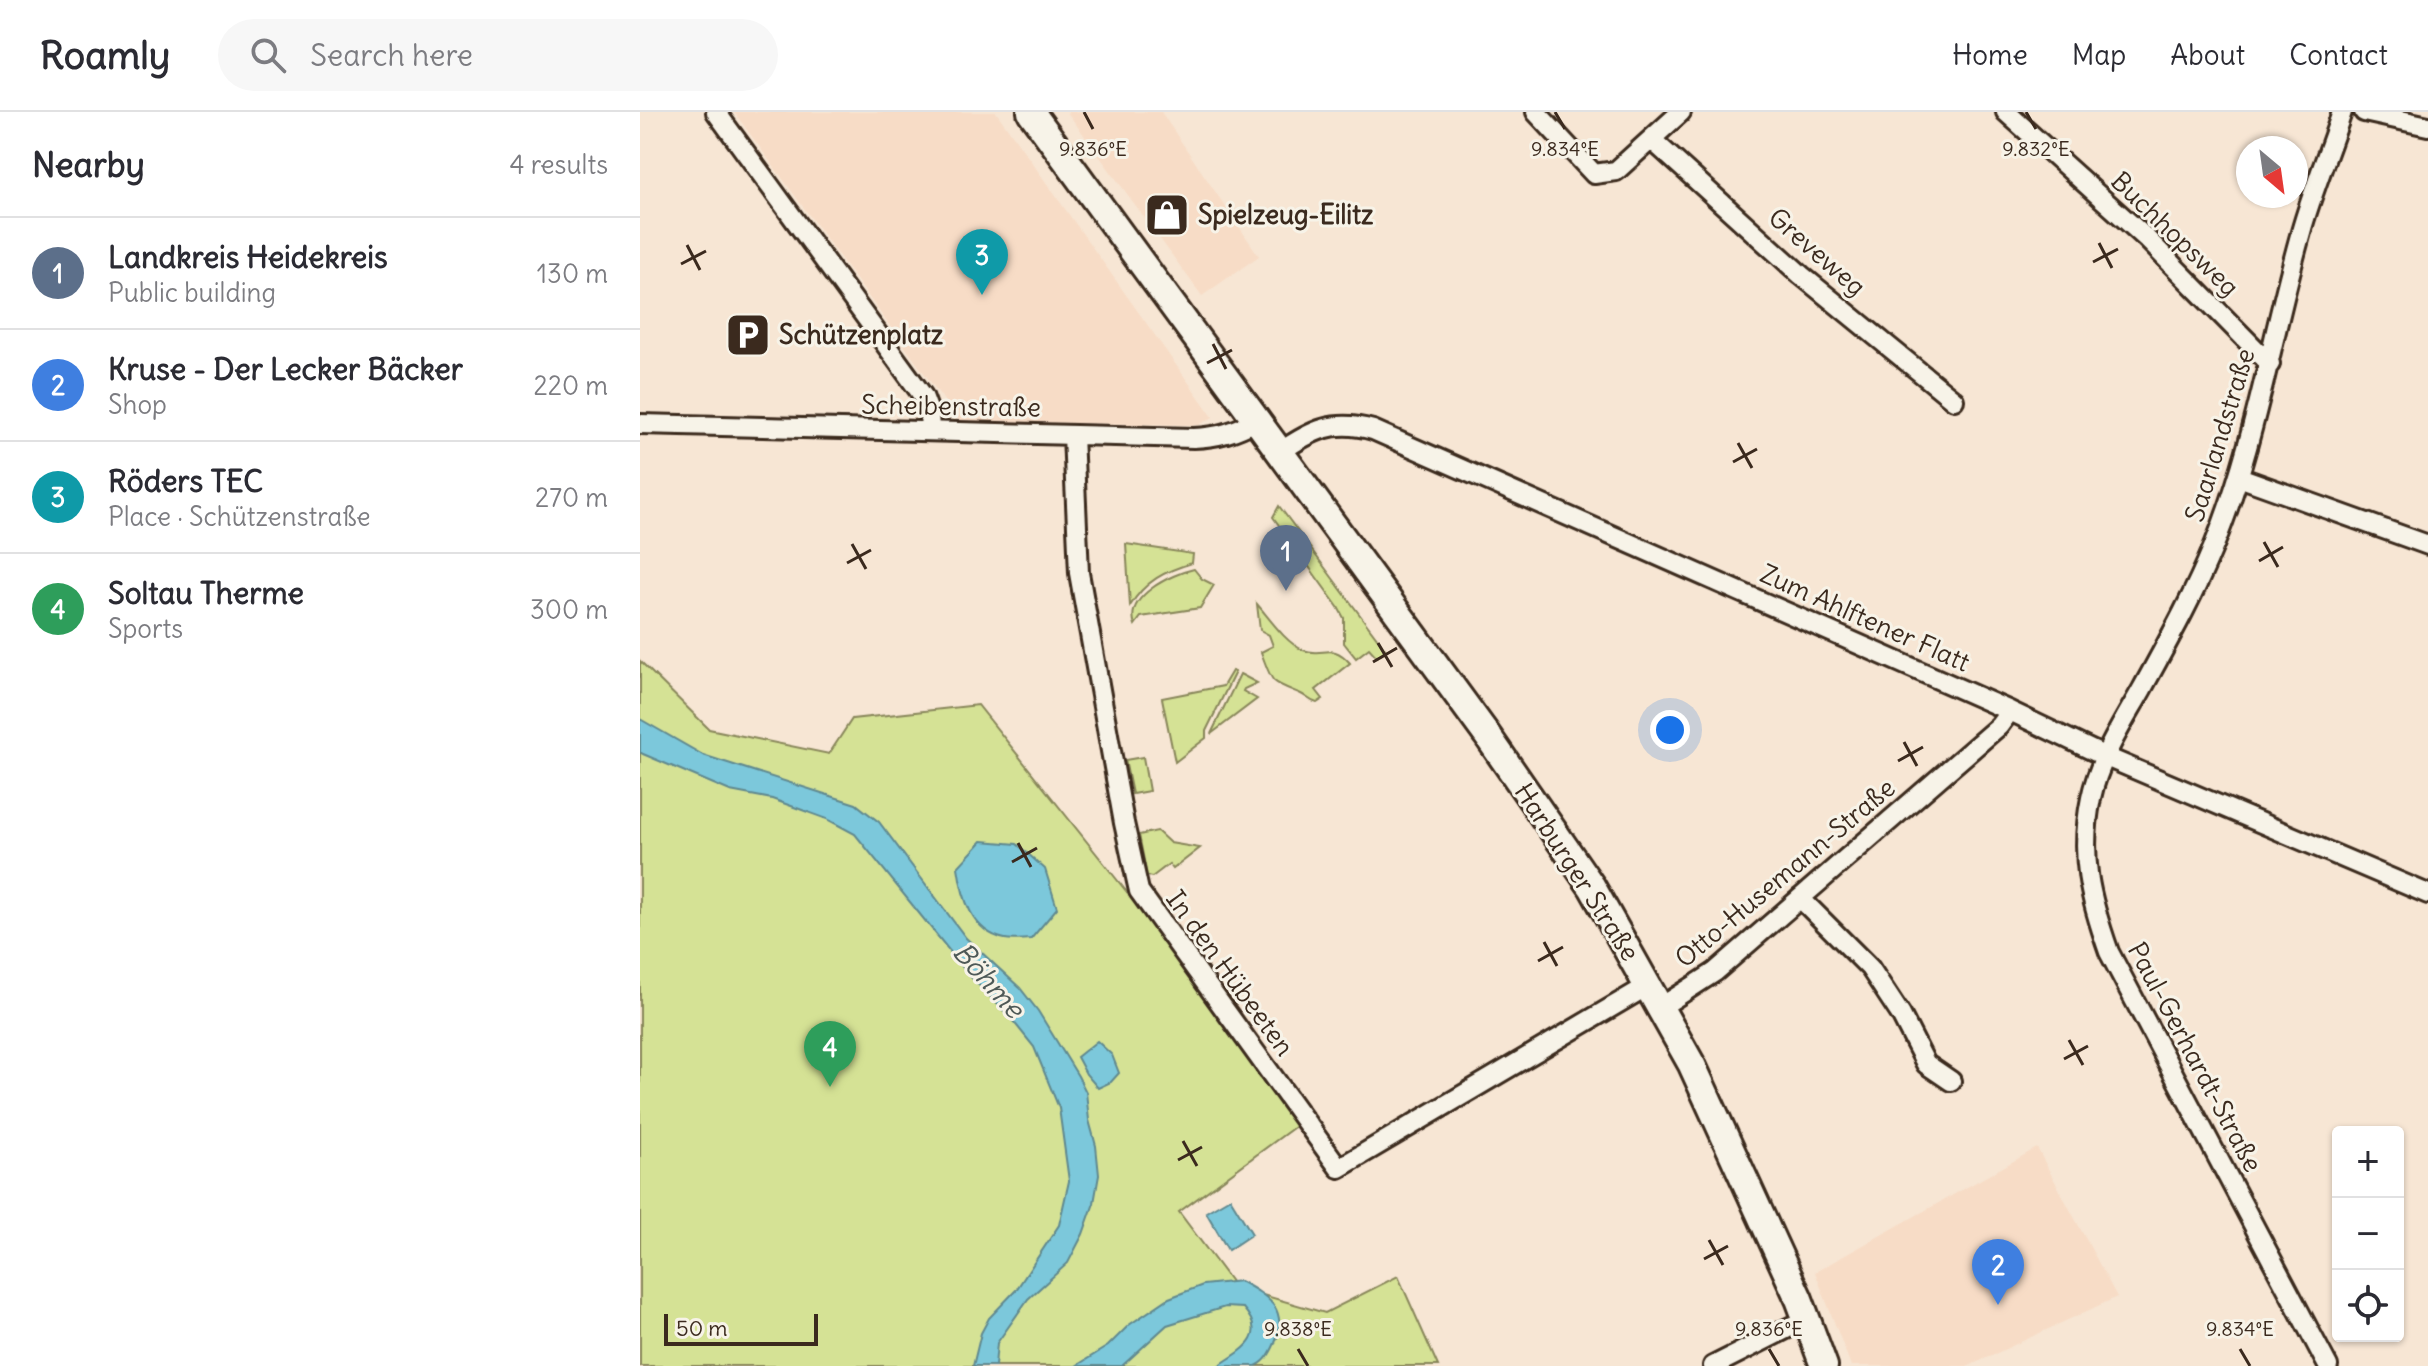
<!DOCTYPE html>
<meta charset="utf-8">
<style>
:root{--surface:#fff;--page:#f7f7f7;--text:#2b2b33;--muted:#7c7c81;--line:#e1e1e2;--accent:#b45309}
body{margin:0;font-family:Delius,sans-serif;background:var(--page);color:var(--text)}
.controls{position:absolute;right:24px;bottom:24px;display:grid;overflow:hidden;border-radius:8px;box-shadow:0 2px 6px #0004}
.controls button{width:72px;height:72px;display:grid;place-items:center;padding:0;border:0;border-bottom:2px solid var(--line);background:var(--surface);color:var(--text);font:40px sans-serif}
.compass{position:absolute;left:1596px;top:24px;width:72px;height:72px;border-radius:50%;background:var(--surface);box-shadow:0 2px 6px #0004;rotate:151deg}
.scale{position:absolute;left:24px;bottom:20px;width:154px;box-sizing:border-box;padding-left:8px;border:4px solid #3b2a1e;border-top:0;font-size:22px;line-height:28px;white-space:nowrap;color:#3b2a1e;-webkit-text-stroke:6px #f7f3e8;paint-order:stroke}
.you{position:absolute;left:1030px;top:618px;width:28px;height:28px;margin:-20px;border:6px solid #fff;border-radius:50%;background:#1a73e8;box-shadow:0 0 0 12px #1a73e833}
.badge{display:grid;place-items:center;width:52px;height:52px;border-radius:50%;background:var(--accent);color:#fff;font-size:26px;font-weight:700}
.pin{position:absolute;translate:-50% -66px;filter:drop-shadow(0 2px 4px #0008)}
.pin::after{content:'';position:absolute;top:42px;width:28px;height:24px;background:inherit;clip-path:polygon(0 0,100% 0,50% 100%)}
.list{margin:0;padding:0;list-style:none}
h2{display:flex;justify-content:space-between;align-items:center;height:104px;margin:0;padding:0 32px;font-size:34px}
h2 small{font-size:26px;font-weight:400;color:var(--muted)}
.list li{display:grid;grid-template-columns:52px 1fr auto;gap:24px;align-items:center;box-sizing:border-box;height:112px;padding:0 32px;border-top:2px solid var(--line)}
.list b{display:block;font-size:30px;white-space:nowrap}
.list p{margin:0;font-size:26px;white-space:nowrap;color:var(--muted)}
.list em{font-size:26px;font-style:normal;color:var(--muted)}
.icon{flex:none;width:44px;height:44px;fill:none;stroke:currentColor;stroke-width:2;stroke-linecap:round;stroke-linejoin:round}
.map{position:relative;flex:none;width:1788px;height:1254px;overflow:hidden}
header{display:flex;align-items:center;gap:48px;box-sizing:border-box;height:112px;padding:0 40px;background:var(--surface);border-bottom:2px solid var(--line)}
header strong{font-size:38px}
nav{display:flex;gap:44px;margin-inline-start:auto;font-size:28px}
.search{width:560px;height:72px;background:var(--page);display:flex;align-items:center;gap:20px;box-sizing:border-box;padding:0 28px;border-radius:44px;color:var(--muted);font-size:30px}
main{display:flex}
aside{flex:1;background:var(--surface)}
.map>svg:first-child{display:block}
</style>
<header>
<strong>Roamly</strong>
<div class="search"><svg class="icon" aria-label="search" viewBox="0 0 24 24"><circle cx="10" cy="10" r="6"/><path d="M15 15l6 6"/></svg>Search here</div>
<nav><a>Home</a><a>Map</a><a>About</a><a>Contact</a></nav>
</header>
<main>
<aside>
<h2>Nearby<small>4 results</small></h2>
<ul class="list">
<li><span class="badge" style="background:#5c6f8a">1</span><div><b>Landkreis Heidekreis</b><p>Public building</p></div><em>130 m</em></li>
<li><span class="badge" style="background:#3f7fe0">2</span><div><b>Kruse - Der Lecker Bäcker</b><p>Shop</p></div><em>220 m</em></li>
<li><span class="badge" style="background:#0f9aa8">3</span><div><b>Röders TEC</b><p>Place · Schützenstraße</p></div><em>270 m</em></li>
<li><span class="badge" style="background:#2e9e5b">4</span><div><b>Soltau Therme</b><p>Sports</p></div><em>300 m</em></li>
</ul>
</aside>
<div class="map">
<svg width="1788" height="1254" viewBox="0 0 1788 1254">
<rect width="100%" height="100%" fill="#f7e6d4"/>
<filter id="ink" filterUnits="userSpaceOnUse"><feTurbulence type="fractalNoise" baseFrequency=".0125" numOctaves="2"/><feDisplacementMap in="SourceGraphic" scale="16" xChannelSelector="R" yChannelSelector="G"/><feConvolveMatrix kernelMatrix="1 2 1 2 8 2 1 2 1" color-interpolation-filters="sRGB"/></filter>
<g filter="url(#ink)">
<!-- built -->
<path fill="#f7dcc6" d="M94,0h262l217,305 -14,8 -240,-4z
M427,0h94l98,144 -57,40z
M1397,1036l80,149 -148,69h-118l-36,-94z"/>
<!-- green -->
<path fill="#d5e295" stroke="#88865a" stroke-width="2" d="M639,394l107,144 -9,7 -8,-9 -13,10 -12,-15v-25l-6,-11 -65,-90z
M486,432l67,10 -1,9c-27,8 -47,18 -62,43z
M554,457l8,10 12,6 -14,23 -59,9 -6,8c-11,-29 37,-51 59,-56z
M617,492c13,15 28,38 46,46 21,8 28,-9 47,13l-34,27 7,9 -6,4c-8,-2 -10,-7 -18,-10 -30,-12 -26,-9 -38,-41l12,-6 -4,-11 -9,-5z
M0,549l69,68 120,25 23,-35 126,-14 152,191 167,229 -118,87 56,75 90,26 73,-37 40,90h-798z
M592,559l3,1 -29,59v7l-31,24 -13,-64 61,-12z
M600,562l17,9 -13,6 -1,2 14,8 -46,35z
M503,645l6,34 -17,3 -7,-34z
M517,719l13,12 30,5 -27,21 -4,-5 -17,13 -5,-1 -8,-41z"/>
<!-- water -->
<path fill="#7bc8db" stroke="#61898f" stroke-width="2" d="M0,607l63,36 153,49 23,18 87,116 54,50 18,23 40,65 8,16 3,28 7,26 3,29 -5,28 -11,31 -15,29 -40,36 -31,44 -2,23h-22l8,-33 8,-15 27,-28 43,-65 10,-44 -10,-73 -25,-61 -25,-31 -40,-41 -114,-141 -28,-15 -55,-20 -42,-8 -87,-37 -3,-2z
M342,729l35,3 28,25 12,39 -26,31c-8,0 -18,2 -26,0 -34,-7 -43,-43 -47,-72z
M457,929l15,14 7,18 -8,9 -13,6 -12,-14 -9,-17z
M590,1086l22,36 -24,16 -22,-38z
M600,1169c28,15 49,28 35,62 -4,9 -9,19 -19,23 -11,0 -27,0 -38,0 22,-15 52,-28 25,-58l-18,-1 -58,18 -45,41h-46l32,-20 21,-21 40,-27 34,-13z"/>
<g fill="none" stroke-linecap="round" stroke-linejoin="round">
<!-- minor casing -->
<g stroke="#3b2a1e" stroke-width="24">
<path id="minor" d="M76,0l207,284 6,16 1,19
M896,0l58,62 22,-3 65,-59
M1366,0l140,126 124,126
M1724,0l64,14
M1011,27l150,136 153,125
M0,312l554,14c24,-1 41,-6 63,-18
M433,323l6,138 45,250 15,68 200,277 310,-183
M640,340c32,-22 54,-33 93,-22l637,281 96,46 322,137
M1599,365l189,68
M1160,786l70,70 31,47 25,49 25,17
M1021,895l54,-35 284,-246 11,-15
M1073,1254l93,-47
M1688,1254l-219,-414c-19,-54 -30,-96 -18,-154 8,-39 32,-75 51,-109 25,-46 51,-92 71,-141 42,-102 58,-210 88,-316 11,-40 28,-80 41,-120"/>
</g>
<!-- secondary casing -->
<g stroke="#3b2a1e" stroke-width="32">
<path id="secondary" d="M391,0l456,623 105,152 100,178 107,234 25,67"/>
</g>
<!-- minor -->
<use href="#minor" stroke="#f7f3e8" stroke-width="18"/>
<!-- secondary -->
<use href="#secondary" stroke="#f7f3e8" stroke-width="26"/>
</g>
</g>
<!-- ticks -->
<path fill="none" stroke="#3b2a1e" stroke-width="3" d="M444,0l9,17M915,0l10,17M1386,0l10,17M1459,131l13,25M47,133l13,25M1453,150l25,-13M41,152l25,-13M573,232l13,25M567,251l25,-13M1098,331l14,25M1093,350l24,-13M1624,430l14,25M212,432l14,25M1619,449l24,-14M207,451l24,-13M738,531l14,24M733,550l24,-14M1264,630l13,24M1258,649l25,-14M378,731l13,24M372,750l25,-14M904,830l13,24M898,849l25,-14M1429,928l14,25M1424,947l24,-13M543,1029l14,25M538,1048l24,-13M1069,1128l14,25M1064,1147l24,-13M658,1237l10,17M1129,1237l10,17M1600,1237l10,17"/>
<!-- icons -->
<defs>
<g id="shop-square" transform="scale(2.3)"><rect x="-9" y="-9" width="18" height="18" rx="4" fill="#3b2a1e" stroke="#f7f3e8"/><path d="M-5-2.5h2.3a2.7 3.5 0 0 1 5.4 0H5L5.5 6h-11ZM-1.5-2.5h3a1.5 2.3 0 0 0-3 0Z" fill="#fff"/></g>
<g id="parking-square" transform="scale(2.3)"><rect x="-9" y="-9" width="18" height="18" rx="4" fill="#3b2a1e" stroke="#f7f3e8"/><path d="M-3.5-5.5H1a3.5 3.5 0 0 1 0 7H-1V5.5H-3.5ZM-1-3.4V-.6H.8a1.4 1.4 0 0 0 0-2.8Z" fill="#fff"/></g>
</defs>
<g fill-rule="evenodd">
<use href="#shop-square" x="527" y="103"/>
<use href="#parking-square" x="108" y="223"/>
</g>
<g text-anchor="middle" stroke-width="6" stroke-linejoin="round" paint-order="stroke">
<!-- poi labels -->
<g font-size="26" font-weight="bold" fill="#3b2a1e" stroke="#f7f3e8" text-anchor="start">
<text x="558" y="112">Spielzeug-Eilitz</text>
<text x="139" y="232">Schützenplatz</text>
</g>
<!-- street labels -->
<g font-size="26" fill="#3b2a1e" stroke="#f7f3e8">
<text transform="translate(1535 122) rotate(44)" y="9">Buchhopsweg</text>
<text transform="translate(1177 140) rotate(41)" y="9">Greveweg</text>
<text transform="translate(311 294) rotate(1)" y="9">Scheibenstraße</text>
<text transform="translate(1580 323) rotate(-73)" y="9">Saarlandstraße</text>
<text transform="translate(1225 506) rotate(24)" y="9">Zum Ahlftener Flatt</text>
<text transform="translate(937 760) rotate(57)" y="9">Harburger Straße</text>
<text transform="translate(1145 761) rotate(-40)" y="9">Otto-Husemann-Straße</text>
<text transform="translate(590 861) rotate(54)" y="9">In den Hübeeten</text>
<text transform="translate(1555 945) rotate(62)" y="9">Paul-Gerhardt-Straße</text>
</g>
<!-- water labels -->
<g font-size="28" font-style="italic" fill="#4e5957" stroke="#f7f3e8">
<text transform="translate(349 868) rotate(48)" y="10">Böhme</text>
</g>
</g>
<g font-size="20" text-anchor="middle" fill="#3b2a1e" stroke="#f7f3e8" stroke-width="6" stroke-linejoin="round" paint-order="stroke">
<text x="453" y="44">9.836°E</text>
<text x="925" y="44">9.834°E</text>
<text x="1396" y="44">9.832°E</text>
<text x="658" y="1224">9.838°E</text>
<text x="1129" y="1224">9.836°E</text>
<text x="1600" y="1224">9.834°E</text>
</g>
</svg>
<div class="controls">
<button>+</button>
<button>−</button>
<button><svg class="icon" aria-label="locate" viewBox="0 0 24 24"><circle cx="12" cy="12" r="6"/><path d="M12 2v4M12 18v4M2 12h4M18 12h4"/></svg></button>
</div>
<svg class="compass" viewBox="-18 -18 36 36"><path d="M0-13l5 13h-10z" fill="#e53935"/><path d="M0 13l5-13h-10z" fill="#7c7c81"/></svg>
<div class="scale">50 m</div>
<div class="you"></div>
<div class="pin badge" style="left:646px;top:479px;background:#5c6f8a">1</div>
<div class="pin badge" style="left:1358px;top:1193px;background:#3f7fe0">2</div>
<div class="pin badge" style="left:342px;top:183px;background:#0f9aa8">3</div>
<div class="pin badge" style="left:190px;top:975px;background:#2e9e5b">4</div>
</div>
</main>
